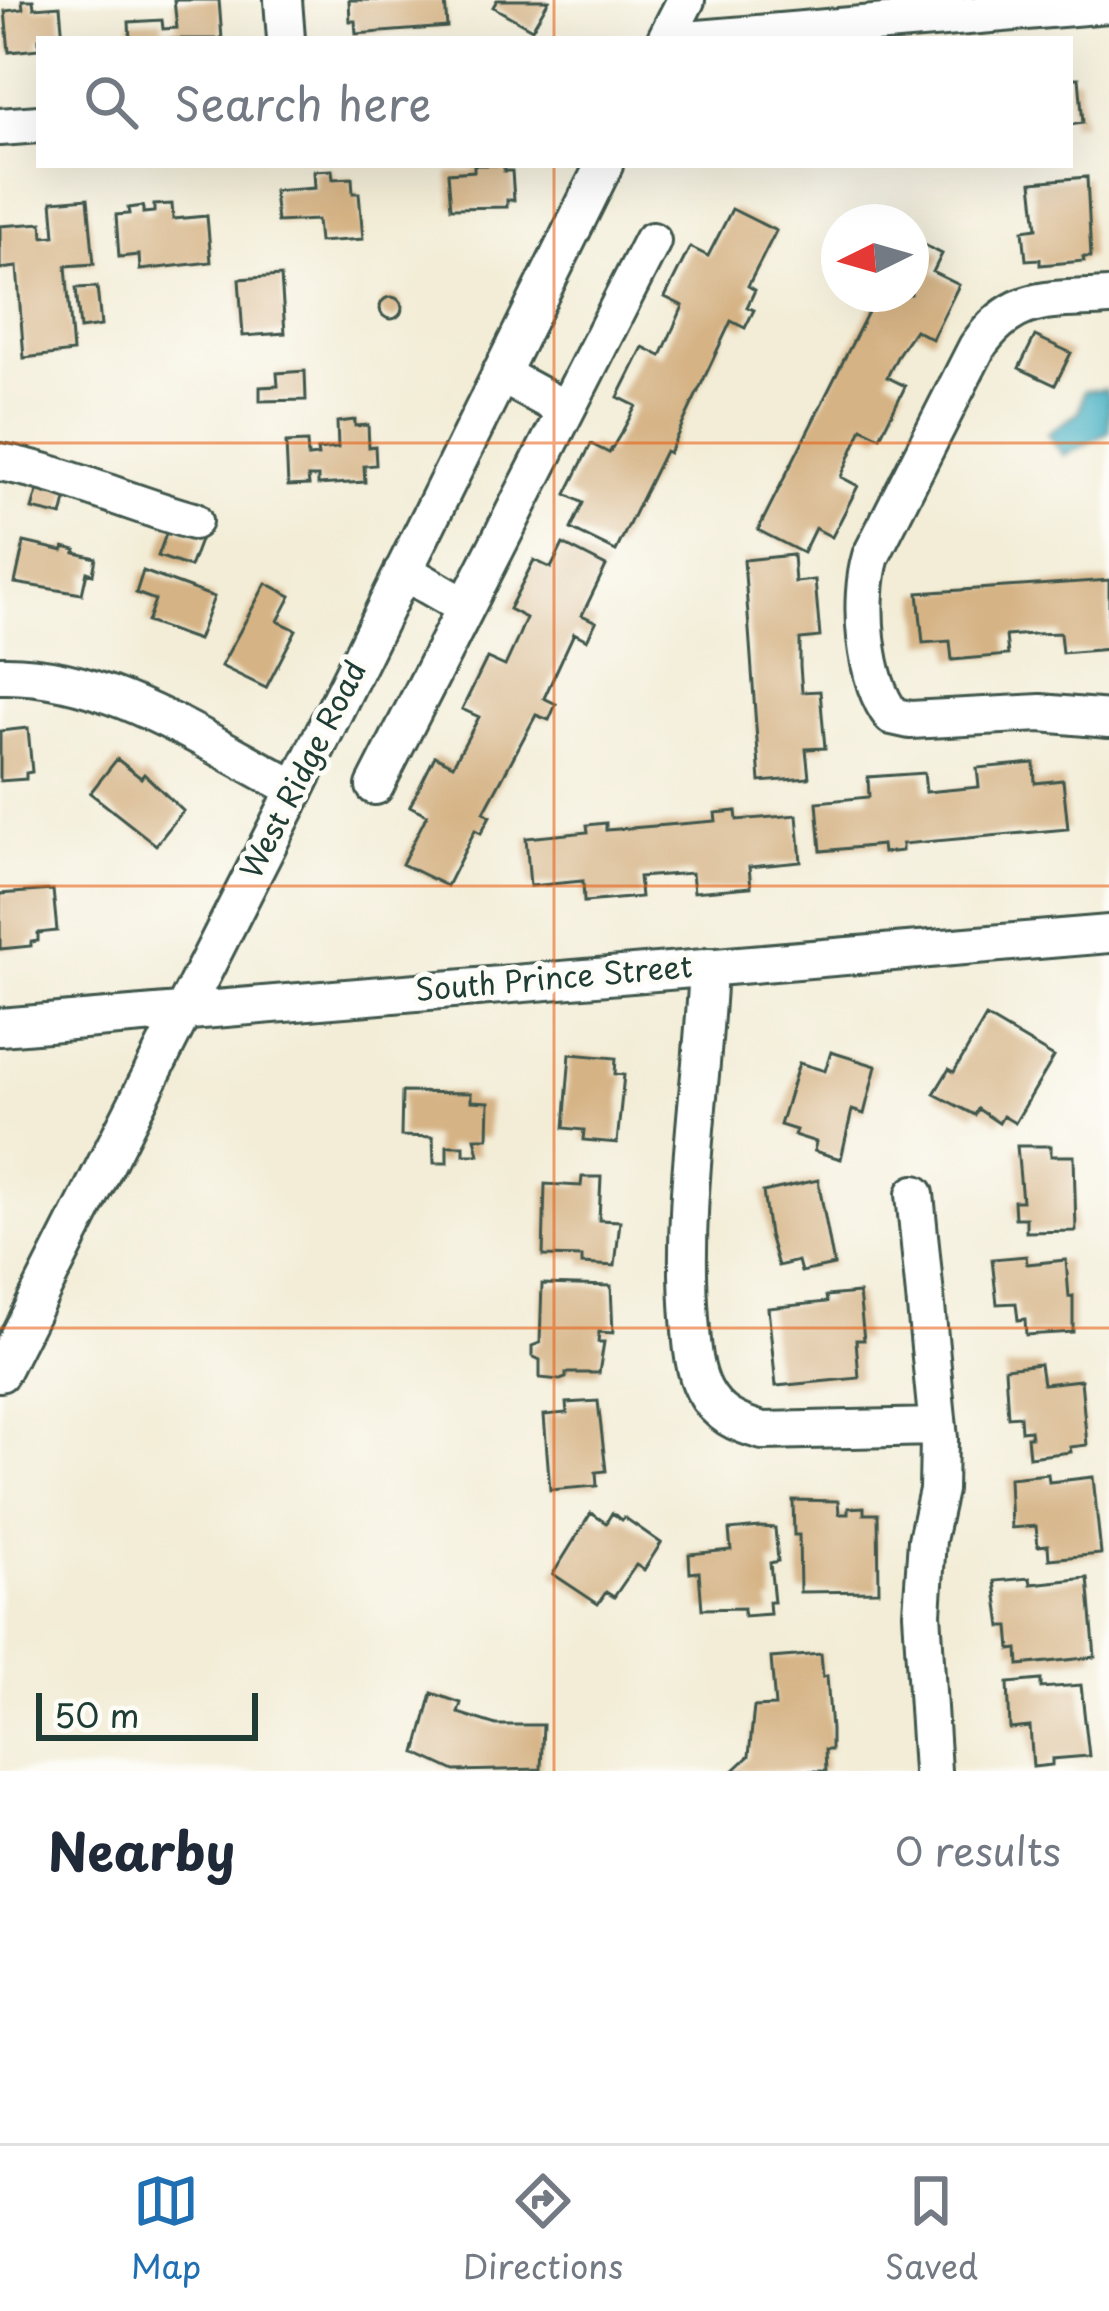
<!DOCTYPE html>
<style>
:root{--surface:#fff;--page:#f6f6f7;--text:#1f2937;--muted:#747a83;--line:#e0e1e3;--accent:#1f6fb2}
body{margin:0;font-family:"Playpen Sans",sans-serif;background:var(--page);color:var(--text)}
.compass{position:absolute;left:821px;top:204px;width:108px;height:108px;border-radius:50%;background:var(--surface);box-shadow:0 12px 48px #0002;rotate:265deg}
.scale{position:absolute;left:36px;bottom:30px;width:222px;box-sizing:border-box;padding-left:12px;border:6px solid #1f3d34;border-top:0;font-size:33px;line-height:42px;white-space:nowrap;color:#1f3d34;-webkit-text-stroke:9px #fdfcf7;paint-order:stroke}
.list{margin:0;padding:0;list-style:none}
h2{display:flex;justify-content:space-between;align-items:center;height:156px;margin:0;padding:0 48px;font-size:51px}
h2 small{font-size:39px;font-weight:400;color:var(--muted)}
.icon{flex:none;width:66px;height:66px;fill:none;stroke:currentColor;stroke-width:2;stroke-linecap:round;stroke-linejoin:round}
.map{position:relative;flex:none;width:1109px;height:1771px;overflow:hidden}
.search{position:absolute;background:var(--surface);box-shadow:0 12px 48px #0002;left:36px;right:36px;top:36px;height:132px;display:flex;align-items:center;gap:30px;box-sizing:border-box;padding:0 42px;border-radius:0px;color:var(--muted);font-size:45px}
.sheet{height:372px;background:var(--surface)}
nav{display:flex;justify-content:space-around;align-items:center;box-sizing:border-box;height:168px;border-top:3px solid var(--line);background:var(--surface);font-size:33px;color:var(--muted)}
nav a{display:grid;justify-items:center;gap:6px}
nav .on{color:var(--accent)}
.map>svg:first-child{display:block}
</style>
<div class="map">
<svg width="1109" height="1771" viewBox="0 0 1109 1771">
<rect width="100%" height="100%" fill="#fdfcf7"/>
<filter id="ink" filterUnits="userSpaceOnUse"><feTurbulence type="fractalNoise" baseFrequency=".00833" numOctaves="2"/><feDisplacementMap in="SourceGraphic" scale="24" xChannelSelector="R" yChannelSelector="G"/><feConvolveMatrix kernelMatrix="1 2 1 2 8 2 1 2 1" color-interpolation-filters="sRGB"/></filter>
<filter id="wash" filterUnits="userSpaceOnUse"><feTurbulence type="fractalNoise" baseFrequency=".004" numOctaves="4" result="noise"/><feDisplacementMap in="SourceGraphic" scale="48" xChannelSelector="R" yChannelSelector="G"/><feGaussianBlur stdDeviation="2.7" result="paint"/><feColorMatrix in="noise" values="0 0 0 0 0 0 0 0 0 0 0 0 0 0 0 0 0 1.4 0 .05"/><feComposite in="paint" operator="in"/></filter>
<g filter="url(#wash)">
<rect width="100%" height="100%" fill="#f3edd7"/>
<!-- water -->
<path fill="#43aec1" stroke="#31767a" stroke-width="3" d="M1105,389l4,9v34l-45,24 -17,-22 32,-22 5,-21z"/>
<g id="blocks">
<!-- building -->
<path fill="#d5b385" d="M22,0h11l1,8 26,-2 3,33h-24v10l-30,3 -4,-41 18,-2z
M174,0h45l3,39h-92l-1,-17 33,-2 1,9 14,-1z
M349,0h96l2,27 -91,7 -1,-13h-5z
M497,0h52l-17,29 -39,-22z
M1070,78h9l4,45 -13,2z
M474,165h30v6h8l2,29h-7v7l-56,1 -3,-35 26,-2z
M332,170l1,9 19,-1 1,15h6l4,46 -44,3 -2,-22 -40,2 -3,-31 41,-3 -1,-17z
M1087,177l4,80h-8l1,4 -44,4v-6l-14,1 -3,-30 14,-2 -5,-46z
M88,198l6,66 -28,2 7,86 -49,6 -7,-91 -17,2v-43l42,-3 1,14 12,-1 -3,-35z
M172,204l1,15 34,-3 4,46 -71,8 -1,-15 -20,2 -3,-42 13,-1 -1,-6 15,-2v7l11,-1v-7z
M732,209l44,22 -28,55 7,4 -8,17 7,3 -9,18 -14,-7 -62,132 -4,-2 -49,100 -45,-22 12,-26 -17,-9 25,-50 18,9 14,-23 13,-24 -18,-9 25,-50 18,9 22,-50 -18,-9 25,-50 18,9z
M911,238l31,16 -9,18 26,13 -27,54 -17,-9 -16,23 -12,24 18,9 -1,3 -24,48 -18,-9 -21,49 17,9 -26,51 -17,-9 -12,25 -45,-23 119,-236h34z
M281,276l4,57 -42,3 -4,-57z
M97,287l4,39 -21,3 -4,-41z
M380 308a11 11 0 1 1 22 0a11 11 0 1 1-22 0Z
M1035,336l36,17 -16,32 -36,-17z
M305,371l1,29 -46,1v-14l18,-1 -1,-13z
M355,420v6l13,-1 1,22 6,-1 1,19 -12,1 1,16 -47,3v-8h-10l1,8 -21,1 -2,-43 21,-1 1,15 10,-1 -1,-6 21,-2 -1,-26z
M40,481l29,7 -7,28 -30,-7z
M169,526l32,12 -11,29 -32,-11z
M24,542l39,9 1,-4 12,3 -1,3 21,5 -3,16 -6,-2 -5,22 -67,-11z
M563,544l43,22 -24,49 14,7 -9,18 -13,-7 -30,65 12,6 -7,16 -13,-5 -52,97 6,4 -9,17 -6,-3 -28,56 -45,-22 25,-49 -17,-9 25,-50 18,9 26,-48 -17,-8 25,-51 18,8 11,-24 10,-24 -17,-9 25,-49 17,8z
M793,555l2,27 20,-2 5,57 -20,2v27l2,26 18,-1 5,57 -19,1 3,29 -49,4 -16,-222z
M143,571l71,26 -16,43 -51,-18 8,-22 -19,-7z
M1109,580v69l-47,4 -2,-20 -27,1 -27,2 2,19 -56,5 -2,-19 -27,2 -5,-50z
M266,583l25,13 -13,25 18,9 -30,58 -45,-22z
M28,728l4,44 -6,1v6l-26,2v-50z
M117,759l24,19 3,-4 39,37 -27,34 -66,-52z
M1034,763l1,20 28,-3 5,49 -166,15v7l-19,2 -1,-8 -61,6 -4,-49 52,-5 -1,-20 56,-4 2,19 53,-5 -2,-19z
M736,811l1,9 60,-5 4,47 -52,5 2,20 -57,5 -2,-19 -53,4 2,20 -57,5 -1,-21 -53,5 -4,-48 62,-6 -1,-7 19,-2v7l110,-9 -1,-8z
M53,890l4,41 -19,2v8l-7,1v4l-31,3v-55z
M986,1017l68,40 -39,66 -12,-7 -4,7 -21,-14 -3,6 -41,-21 15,-25 5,3z
M831,1052l45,14 -12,48 -12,-4 -11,49 -27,-8 2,-9 -22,-7 2,-5 -16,-5 19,-62 26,8z
M570,1054l46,4 -1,16 9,1 -7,68 -34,-3 1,-10 -20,-2z
M402,1092l69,1v8l18,1 -1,36h-13l4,17h-15v-9h-17v17h-13l-1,-26 -32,-1z
M1017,1146h34v10h23l2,75 -50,1v-14h-11l-1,-17h8z
M582,1177h19l-2,43 21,1 -5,45 -33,-2v-7l-39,-1 2,-72 36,2z
M818,1180l16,85 -33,7 -3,-11 -20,5 -9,-31 -6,-43z
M1026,1256l1,8 39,-4 3,37 4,-1v36l-47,3 -1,-16 -7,1 -2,-17 -19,1 -5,-45z
M542,1284l69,2 2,47 -14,-1 -1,10h6l-5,31h-33v5l-6,2 -20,-2v-18l-8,-4v-10l8,-3z
M859,1293l5,47h-8l3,38 -83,8 -8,-78 59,-6 -1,-6z
M1040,1364l3,20 38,-4 6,65 -17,2 1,5 -42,5 -2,-20h4l-1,-7 -9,1 -1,-15 -12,1 -3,-49z
M598,1401l8,70 -10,1 1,14 -47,4 -6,-75 23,-2 -1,-10z
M1048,1474l1,8 44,-5 8,77 -52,5 -1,-14 -10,1 -2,-20 -25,2 -2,-50z
M793,1500l45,1 1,13h9v-6l16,-1v7h14l1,77 -79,1 -1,-57h-5z
M591,1513l15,10 6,-10 10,7 2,-3 37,26 -17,27 -8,-5 -22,32 -8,-5 -8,12 -45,-30z
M760,1527l15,1 3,33 -8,2 4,39h-5l1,12 -26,2v-8l-42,1 -3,-37 -9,1 -1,-19 42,-4 -2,-20z
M1030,1578l1,6 57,-6 7,79 -76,8 -1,-16 -7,1 -2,-23h-8l-6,-46z
M821,1654l2,23 4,-1 4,54v20h-6l1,21h-93l16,-15 5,-49 21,-1 -4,-48z
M1041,1680v8l40,-3 8,71 -37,3v6l-19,2 -3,-40 -20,2 -2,-46z
M432,1693l29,10 -3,10 38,12h47l-2,44 -86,2 -39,-18z"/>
</g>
</g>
<g filter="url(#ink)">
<use href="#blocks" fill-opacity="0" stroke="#3f574c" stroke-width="3"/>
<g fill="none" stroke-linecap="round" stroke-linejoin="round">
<!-- minor casing -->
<g stroke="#3f574c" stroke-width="42">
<path id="minor" d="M283,0l3,39
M666,39l20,-39
M698,39l411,-35
M0,127l39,-3
M1109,297c-60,4 -95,-4 -132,50l-106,209c-13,43 -7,124 21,160l18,4 131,-7 68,6
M500,374l66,36
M0,462c66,12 128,41 193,59
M403,571l63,36
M0,675c106,-3 205,67 296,114
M375,786l277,-545
M708,967c-5,117 -27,234 -18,351 2,24 3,51 14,72 13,25 33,34 59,41l174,-4
M0,1027l1109,-93
M915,1194l24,245 -1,51 -11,50 -5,73 10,158
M0,1373l296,-584 308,-624"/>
</g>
<!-- minor -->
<use href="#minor" stroke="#fff" stroke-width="36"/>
</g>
</g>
<!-- grid -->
<path fill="none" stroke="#e8590c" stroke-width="3" stroke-opacity="0.55" d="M554,0v39M554,165v1606M0,443h1109M0,886h1109M0,1328h1109"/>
<g text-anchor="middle" stroke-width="10" stroke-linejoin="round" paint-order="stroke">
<!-- street labels -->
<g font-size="30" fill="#1f3d34" stroke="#fdfcf7">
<text transform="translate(304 770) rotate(-63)" y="10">West Ridge Road</text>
<text transform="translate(554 979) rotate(-5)" y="10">South Prince Street</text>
</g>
</g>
</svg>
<svg class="compass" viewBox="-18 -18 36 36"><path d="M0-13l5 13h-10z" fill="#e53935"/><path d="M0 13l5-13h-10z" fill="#747a83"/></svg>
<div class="scale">50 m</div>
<div class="search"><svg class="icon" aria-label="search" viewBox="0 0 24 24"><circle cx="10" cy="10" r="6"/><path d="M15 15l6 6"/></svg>Search here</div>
</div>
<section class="sheet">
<h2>Nearby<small>0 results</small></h2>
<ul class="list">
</ul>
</section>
<nav>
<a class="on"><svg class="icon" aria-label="map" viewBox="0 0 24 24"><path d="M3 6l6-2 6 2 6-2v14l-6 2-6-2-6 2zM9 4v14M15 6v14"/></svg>Map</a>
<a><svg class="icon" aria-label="directions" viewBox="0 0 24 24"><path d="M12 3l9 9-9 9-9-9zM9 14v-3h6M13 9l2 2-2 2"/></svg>Directions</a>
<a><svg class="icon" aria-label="saved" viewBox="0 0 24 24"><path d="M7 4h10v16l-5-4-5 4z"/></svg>Saved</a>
</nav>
